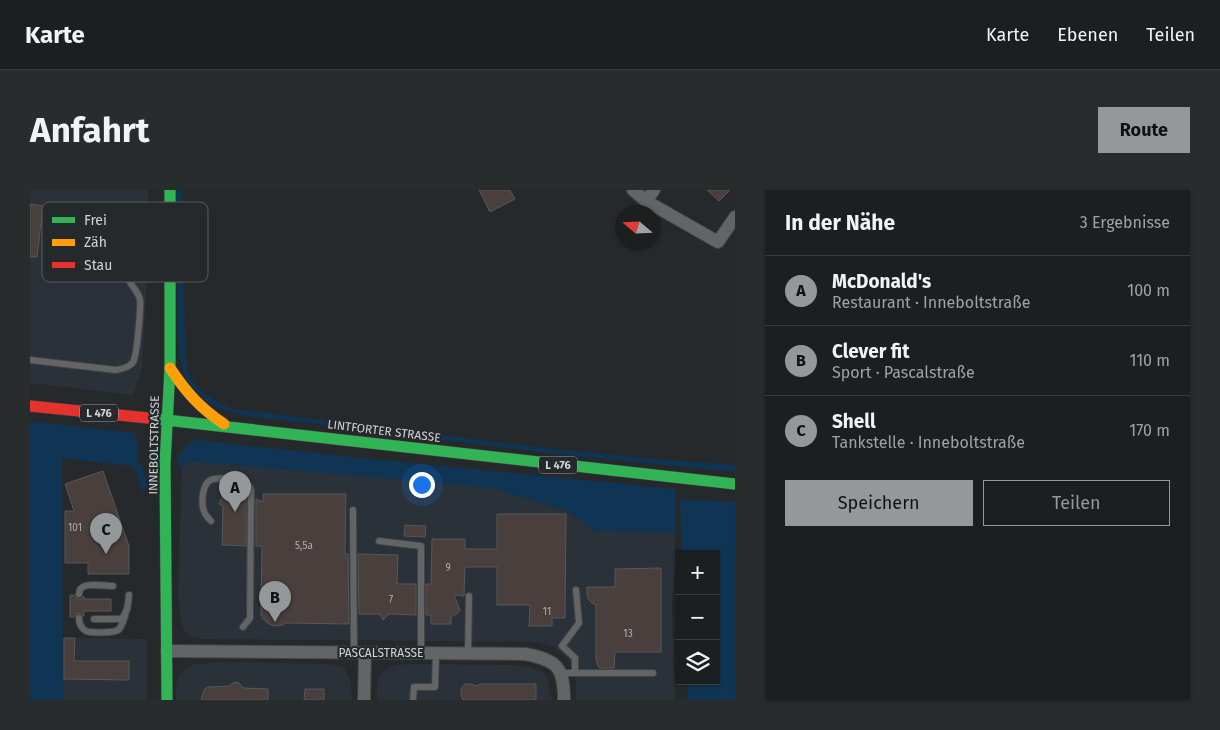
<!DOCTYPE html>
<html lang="de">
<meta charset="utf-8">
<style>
:root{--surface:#1c1f20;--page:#292c2d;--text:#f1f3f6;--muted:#a0a2a5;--line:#3a3d3e;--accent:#95989a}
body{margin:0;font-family:"Fira Sans",sans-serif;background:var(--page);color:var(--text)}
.controls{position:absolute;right:15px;bottom:15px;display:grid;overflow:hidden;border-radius:0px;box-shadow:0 1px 4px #0004}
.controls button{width:45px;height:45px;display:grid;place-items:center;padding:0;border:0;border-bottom:1px solid var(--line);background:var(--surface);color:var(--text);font:25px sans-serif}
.compass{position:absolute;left:585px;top:15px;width:45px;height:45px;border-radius:50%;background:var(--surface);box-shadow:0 1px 4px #0004;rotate:289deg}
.you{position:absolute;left:391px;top:294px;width:18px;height:18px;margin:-12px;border:4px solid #fff;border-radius:50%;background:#1a73e8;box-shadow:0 0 0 8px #1a73e833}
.badge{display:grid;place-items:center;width:32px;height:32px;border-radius:50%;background:var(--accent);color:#111;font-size:16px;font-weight:700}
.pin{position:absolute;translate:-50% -41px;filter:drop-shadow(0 1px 2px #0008)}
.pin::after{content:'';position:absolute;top:26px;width:18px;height:15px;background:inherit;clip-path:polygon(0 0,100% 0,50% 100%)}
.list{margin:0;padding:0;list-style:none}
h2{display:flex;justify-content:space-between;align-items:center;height:65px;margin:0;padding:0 20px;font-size:21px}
h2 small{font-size:16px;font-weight:400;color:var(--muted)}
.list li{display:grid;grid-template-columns:32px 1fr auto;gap:15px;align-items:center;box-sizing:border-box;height:70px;padding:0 20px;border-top:1px solid var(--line)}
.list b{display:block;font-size:19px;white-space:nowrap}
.list p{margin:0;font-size:16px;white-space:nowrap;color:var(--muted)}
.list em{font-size:16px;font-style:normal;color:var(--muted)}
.actions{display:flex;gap:10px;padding:15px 20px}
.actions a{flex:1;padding:11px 0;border:1px solid var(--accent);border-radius:0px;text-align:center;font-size:18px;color:var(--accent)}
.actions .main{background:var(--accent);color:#111}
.icon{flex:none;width:28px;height:28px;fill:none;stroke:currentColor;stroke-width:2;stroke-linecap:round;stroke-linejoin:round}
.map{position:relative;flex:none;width:705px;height:510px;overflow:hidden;border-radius:0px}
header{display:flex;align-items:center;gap:30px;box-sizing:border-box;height:70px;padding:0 25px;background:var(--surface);border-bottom:1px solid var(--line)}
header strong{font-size:24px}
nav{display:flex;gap:28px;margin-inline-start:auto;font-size:18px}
.intro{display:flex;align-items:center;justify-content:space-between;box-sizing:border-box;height:120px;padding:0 30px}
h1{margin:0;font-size:35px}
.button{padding:12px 22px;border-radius:0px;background:var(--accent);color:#111;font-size:18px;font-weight:700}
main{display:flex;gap:30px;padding:0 30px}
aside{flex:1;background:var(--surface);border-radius:0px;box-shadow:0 1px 4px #0004}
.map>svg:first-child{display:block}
</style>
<header>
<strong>Karte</strong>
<nav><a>Karte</a><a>Ebenen</a><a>Teilen</a></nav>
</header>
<div class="intro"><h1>Anfahrt</h1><a class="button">Route</a></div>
<main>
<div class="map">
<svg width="705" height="510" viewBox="0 0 705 510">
<rect width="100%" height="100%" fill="#26292b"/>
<!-- built -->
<path fill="#2a3138" d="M0,0h118l-2,104 -4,74 -9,27 -103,-12z
M158,271l304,26 73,23 31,21 79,1v36l-3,36 3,96h-99v-20l-7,-20 -8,-8 -10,-6 -14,-4 -335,-3 -8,-1 -5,-3 -5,-5 -4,-12 -2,-24 4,-126z
M33,448l84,1v61h-84z
M197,472l102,2 11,2 5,3 3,6 3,8 1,17h-176v-14l2,-8 3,-6 5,-4 6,-3 14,-2z
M380,474l104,1 14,2 16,6 4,7 4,20h-175v-15l2,-8 5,-6 5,-3 8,-3z"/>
<!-- green -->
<path fill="#103453" d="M146,0h6c1,47 1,95 3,142 0,11 0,32 4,42 9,19 25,27 44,35l322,40 102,10 78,6v7l-180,-18 -245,-31 -66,-7 -33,-11 -24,-23 -8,-25 -3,-108z
M0,231l106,12 2,27 6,12 3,15 -5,5 -4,-17 -6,-9 -70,-8 1,242h-33z
M168,250l144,16 333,33v43l-79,-1 -31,-21 -73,-22 -304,-27 -6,7 -5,-7c4,-10 9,-19 21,-21z
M650,309l55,3v198h-47v-19h28v-127h-34z"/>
<!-- building -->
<path fill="#49403e" stroke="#575758" d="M449,0h31l5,9 -25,13z
M677,0h23l-11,11z
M0,14l13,2 -6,51h-7z
M73,281l26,75v28h-41v-11h-23v-52h9l-9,-27z
M197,296l19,9v51l-24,-1 1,-39 -4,-2z
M233,304h83l-1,60h3l1,70 -63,-1 -3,2 -9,1 -5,-2 -6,-5 -2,-5v-9l1,-59h-6v-47l7,3z
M467,324h69l-1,104h-13v8h-23l1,-21h-33v-38h-32l-1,29 -10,-1 6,15 -2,3 -7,4v7h-20v-9h-5v-31h5l1,-45h33v10h32z
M375,335l21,1 -1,11 -21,-1z
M328,364l40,1 -1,29h19v31l-27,-1 -6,6 -3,-6h-21z
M631,378v84h-46l-1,16h-14l-2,-2 -2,-6v-55l-4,-2 -3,-3 -2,-4v-9h28v-18z
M40,405h4l1,2 3,2h3l3,-3v3h27v12h-27v5l-5,-3 -3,1 -2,3h-4z
M34,448h11l-1,23h55v19l-65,-1z
M204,492l5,1 4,5 25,1v11h-67l3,-10 4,-3 21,-1z
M435,494h6l6,2 3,-2h56v16h-73l-2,-5v-6z
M275,499h19v11h-20z"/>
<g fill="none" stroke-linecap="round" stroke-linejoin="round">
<!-- lane casing -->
<g stroke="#424445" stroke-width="8">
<path id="lane" d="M0,170l86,10c6,-1 14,-3 17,-8 4,-6 8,-55 7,-62 -1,-7 -7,-12 -10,-18 -7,-14 0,-29 15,-33 7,-2 16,0 24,0
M323,320l1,143
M181,331c-3,-3 -6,-6 -7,-10 -3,-8 -2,-24 5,-30 5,-4 30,-3 35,0 4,3 6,5 7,9l-1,128 -7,9
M349,351l42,5v107
M49,404c1,-4 0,-5 4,-7 5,-4 23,-1 30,-1
M49,428c0,5 2,10 7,13 5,2 28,2 32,-1 4,-3 5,-9 7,-14
M64,429h27c7,-6 7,-15 8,-24
M438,464l1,-58
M531,483h92
M545,483v-15l-13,-12 17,-23 -3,-33
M383,510l1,-13h21l1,-34"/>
</g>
<!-- street casing -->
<g stroke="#424445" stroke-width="14">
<path id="street" d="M603,0l13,11 72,41 17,-25
M616,11l8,-11
M137,461l358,3c32,6 39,13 39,46
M334,510l1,-47"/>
</g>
<!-- fast casing -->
<g stroke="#424445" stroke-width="12">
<path id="fast" d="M118,228l587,66
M137,510l-2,-237 5,-95v-178"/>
</g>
<!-- slow casing -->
<g stroke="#424445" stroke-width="12">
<path id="slow" d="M140,178c16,24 30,40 54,56"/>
</g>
<!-- jam casing -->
<g stroke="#424445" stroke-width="12">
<path id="jam" d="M0,216l118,12"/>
</g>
<!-- lane -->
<use href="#lane" stroke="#626465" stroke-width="6"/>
<!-- street -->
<use href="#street" stroke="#626465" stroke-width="12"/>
<!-- fast -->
<use href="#fast" stroke="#30b455" stroke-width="11"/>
<!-- slow -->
<use href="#slow" stroke="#ff9f0a" stroke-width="11"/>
<!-- jam -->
<use href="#jam" stroke="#e5322d" stroke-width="11"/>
</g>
<g text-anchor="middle" stroke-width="4.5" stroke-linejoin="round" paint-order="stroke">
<!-- number labels -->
<g font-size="10" fill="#afaeaf">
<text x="45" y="341">101</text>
<text x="274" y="359">5,5a</text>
<text x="418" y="381">9</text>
<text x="361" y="413">7</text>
<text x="517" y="425">11</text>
<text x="598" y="447">13</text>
</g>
<!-- shield labels -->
<g fill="#25292c" stroke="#9da0a2" stroke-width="1">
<rect x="50" y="214.5" width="38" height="17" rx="4"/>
<rect x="509" y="266.5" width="38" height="17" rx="4"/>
</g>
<g font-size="11" font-weight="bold" fill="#d1d3d5">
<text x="69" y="227">L 476</text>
<text x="528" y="279">L 476</text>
</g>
<!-- street labels -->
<g font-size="12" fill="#d1d3d5" stroke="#25292c">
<text transform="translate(354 241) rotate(7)" y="4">LINTFORTER STRASSE</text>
<text transform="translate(124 255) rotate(-89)" y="4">INNEBOLTSTRASSE</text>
<text x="351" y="467">PASCALSTRASSE</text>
</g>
</g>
<!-- legend -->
<rect x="12" y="12" width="166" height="80" rx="8" fill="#25292c" stroke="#595c5f" stroke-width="1"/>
<rect x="22" y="27" width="23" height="6" fill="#30b455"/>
<rect x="22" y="49" width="23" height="7" fill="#ff9f0a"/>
<rect x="22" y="72" width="23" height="6" fill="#e5322d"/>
<g font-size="14" fill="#d1d3d5">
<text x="54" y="35">Frei</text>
<text x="54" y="57">Zäh</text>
<text x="54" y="80">Stau</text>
</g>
</svg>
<div class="controls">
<button>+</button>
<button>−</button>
<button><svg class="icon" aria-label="layers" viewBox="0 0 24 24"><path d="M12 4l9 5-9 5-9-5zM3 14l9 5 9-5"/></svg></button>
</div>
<svg class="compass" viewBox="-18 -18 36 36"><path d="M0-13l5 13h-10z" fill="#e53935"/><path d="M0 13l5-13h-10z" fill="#a0a2a5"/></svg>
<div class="you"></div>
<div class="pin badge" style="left:205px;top:322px">A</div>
<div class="pin badge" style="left:245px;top:432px">B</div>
<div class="pin badge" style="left:76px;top:364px">C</div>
</div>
<aside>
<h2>In der Nähe<small>3 Ergebnisse</small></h2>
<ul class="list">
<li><span class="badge">A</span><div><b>McDonald's</b><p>Restaurant · Inneboltstraße</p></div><em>100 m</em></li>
<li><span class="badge">B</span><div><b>Clever fit</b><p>Sport · Pascalstraße</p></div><em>110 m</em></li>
<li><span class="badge">C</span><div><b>Shell</b><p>Tankstelle · Inneboltstraße</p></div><em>170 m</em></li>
</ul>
<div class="actions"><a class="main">Speichern</a><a>Teilen</a></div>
</aside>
</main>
